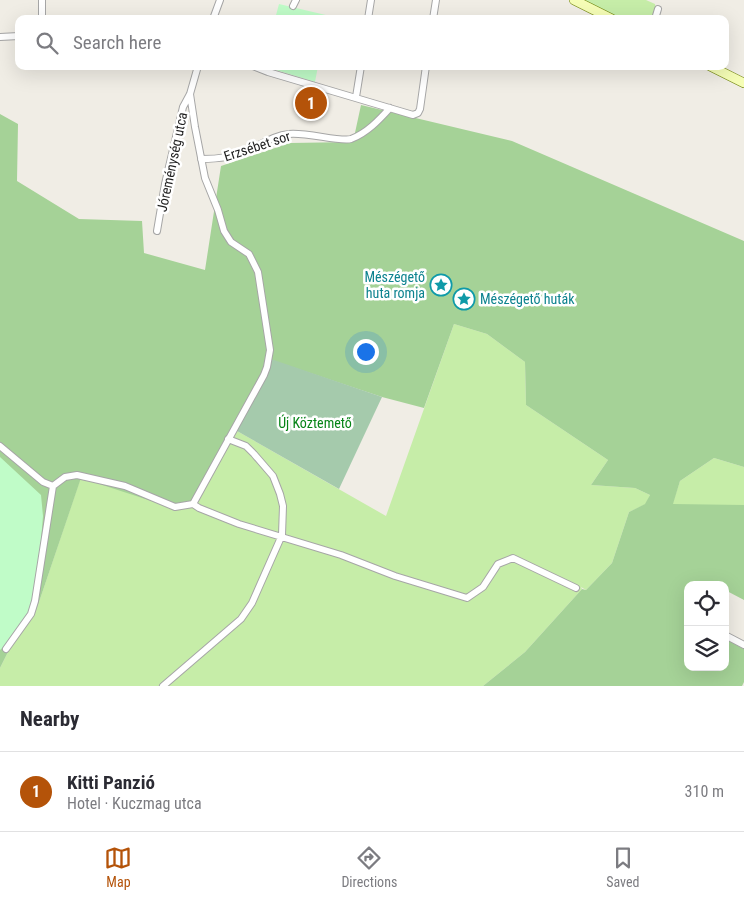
<!DOCTYPE html>
<meta charset="utf-8">
<style>
:root{--surface:#fff;--page:#f7f7f7;--text:#2b2b33;--muted:#7c7c81;--line:#e1e1e2;--accent:#b45309}
body{margin:0;font-family:"Roboto Condensed",sans-serif;background:var(--page);color:var(--text)}
.controls{position:absolute;right:15px;bottom:15px;display:grid;overflow:hidden;border-radius:10px;box-shadow:0 5px 20px #0002}
.controls button{width:45px;height:45px;display:grid;place-items:center;padding:0;border:0;border-bottom:1px solid var(--line);background:var(--surface);color:var(--text);font:25px sans-serif}
.you{position:absolute;left:365px;top:351px;width:18px;height:18px;margin:-12px;border:4px solid #fff;border-radius:50%;background:#1a73e8;box-shadow:0 0 0 8px #1a73e833}
.badge{display:grid;place-items:center;width:32px;height:32px;border-radius:50%;background:var(--accent);color:#fff;font-size:16px;font-weight:700}
.pin{position:absolute;translate:-50% -50%;border:2px solid #fff;box-shadow:0 1px 5px #0006}
.list{margin:0;padding:0;list-style:none}
h2{display:flex;justify-content:space-between;align-items:center;height:65px;margin:0;padding:0 20px;font-size:21px}
h2 small{font-size:16px;font-weight:400;color:var(--muted)}
.list li{display:grid;grid-template-columns:32px 1fr auto;gap:15px;align-items:center;box-sizing:border-box;height:80px;padding:0 20px;border-top:1px solid var(--line)}
.list b{display:block;font-size:19px;white-space:nowrap}
.list p{margin:0;font-size:16px;white-space:nowrap;color:var(--muted)}
.list em{font-size:16px;font-style:normal;color:var(--muted)}
.icon{flex:none;width:28px;height:28px;fill:none;stroke:currentColor;stroke-width:2;stroke-linecap:round;stroke-linejoin:round}
.map{position:relative;flex:none;width:744px;height:686px;overflow:hidden}
.search{position:absolute;background:var(--surface);box-shadow:0 5px 20px #0002;left:15px;right:15px;top:15px;height:55px;display:flex;align-items:center;gap:12px;box-sizing:border-box;padding:0 18px;border-radius:10px;color:var(--muted);font-size:19px}
.sheet{height:145px;background:var(--surface)}
nav{display:flex;justify-content:space-around;align-items:center;box-sizing:border-box;height:70px;border-top:1px solid var(--line);background:var(--surface);font-size:14px;color:var(--muted)}
nav a{display:grid;justify-items:center;gap:2px}
nav .on{color:var(--accent)}
.map>svg:first-child{display:block}
</style>
<div class="map">
<svg width="744" height="686" viewBox="0 0 744 686">
<rect width="100%" height="100%" fill="#f0ede5"/>
<!-- grass -->
<path fill="#c6eda8" d="M581,0h65l9,4 2,13 -11,-2v4h-26z
M454,324l33,10 38,28 1,43 82,55 -17,25 44,3 15,7 -4,9 -17,8 -17,51 -26,27 -5,-3 1,2 -57,63 -42,34h-483v-18l8,-16 28,-41 45,-134 117,23 39,-69 149,85z
M714,458l30,9v38h-72l8,-24z"/>
<!-- forest -->
<path fill="#a5d297" d="M361,105l151,36 232,100v226l-30,-9 -34,23 -7,23 71,1v95l-19,-10v-5h-37v82h37v-28l19,10v33l-2,4h-259l42,-34 57,-63 4,1 26,-27 17,-51 16,-8 5,-9 -15,-7 -44,-3 17,-25 -82,-55 -1,-43 -38,-28 -33,-10 -30,84 -42,-11 -111,-37 -34,71 -39,69 -19,10 -98,-32 -45,133 -28,41 -8,16v-554l18,10 -1,57 62,38 63,2 2,32 61,17 16,-104 69,-23 63,-1z"/>
<!-- cemetery -->
<path fill="#a5caac" d="M271,359l111,38 -43,92 -102,-58z"/>
<!-- park -->
<path fill="#c0fcc8" d="M279,4l51,12 -1,3h-54z
M263,66h55l-3,16z
M0,457l41,38 2,21 -5,62 -10,46 -28,26z"/>
<g fill="none" stroke-linecap="round" stroke-linejoin="round">
<!-- minor casing -->
<g stroke="#a6a6a6" stroke-width="8">
<path id="minor" d="M42,0v19
M293,6l3,-6
M213,19l7,-19
M368,19l3,-19
M433,19l3,-19
M655,19l3,-10
M0,37l19,-1
M253,66l15,6 145,43 5,-2 2,-4 6,-43
M356,97l5,-31
M201,159c16,0 31,-1 46,-8 14,-6 27,-16 42,-17 17,-2 51,8 62,5 16,-6 28,-19 39,-31
M157,231l8,-47 18,-77 7,-13 8,-28
M0,446l43,36 10,4
M193,504l6,4 40,16 102,31 54,21 72,22 16,-11 15,-23 15,-6 63,30
M725,635l19,10
M6,649l25,-35 4,-13 18,-115 12,-9 12,-2 48,11 50,21 18,-3 71,-129 3,-8 3,-17 -12,-78 -9,-18 -18,-12 -7,-11 -6,-21 -13,-32 -10,-51 -5,-33
M163,686l78,-67 11,-16 30,-68 1,-29 -3,-12 -7,-18 -19,-22 -8,-8 -18,-7"/>
</g>
<!-- secondary casing -->
<g stroke="#687c00" stroke-width="10">
<path id="secondary" d="M574,0l38,19
M710,66l34,17"/>
</g>
<!-- minor -->
<use href="#minor" stroke="#fff" stroke-width="6"/>
<!-- secondary -->
<use href="#secondary" stroke="#f5fdb6" stroke-width="9"/>
</g>
<!-- icons -->
<defs>
<g id="sight-ring" transform="scale(1.125)"><circle r="9.5" fill="#fff" stroke="#0f9aa8" stroke-width="1.5"/><path d="M0-6L1.8-2.2L6-1.7L2.9 1.2L3.7 5.4L0 3.3L-3.7 5.4L-2.9 1.2L-6-1.7L-1.8-2.2Z" fill="#0f9aa8"/></g>
</defs>
<g fill-rule="evenodd">
<use href="#sight-ring" x="441" y="285"/>
<use href="#sight-ring" x="464" y="299"/>
</g>
<g text-anchor="middle" stroke-width="5" stroke-linejoin="round" paint-order="stroke">
<!-- street labels -->
<g font-size="14" fill="#1f1f1f" stroke="#fff">
<text transform="translate(257 146) rotate(-18)" y="5">Erzsébet sor</text>
<text transform="translate(172 162) rotate(-78)" y="5">Jóreménység utca</text>
</g>
<!-- culture labels -->
<g font-size="14" fill="#0d838f" stroke="#fff" text-anchor="end">
<text x="425" y="282">Mészégető<tspan x="425" dy="16">huta romja</tspan></text>
<text x="480" y="304" text-anchor="start">Mészégető huták</text>
</g>
<!-- park labels -->
<g font-size="14" fill="#068417" stroke="#fff">
<text x="315" y="428">Új Köztemető</text>
</g>
</g>
</svg>
<div class="controls">
<button><svg class="icon" aria-label="locate" viewBox="0 0 24 24"><circle cx="12" cy="12" r="6"/><path d="M12 2v4M12 18v4M2 12h4M18 12h4"/></svg></button>
<button><svg class="icon" aria-label="layers" viewBox="0 0 24 24"><path d="M12 4l9 5-9 5-9-5zM3 14l9 5 9-5"/></svg></button>
</div>
<div class="you"></div>
<div class="pin badge" style="left:311px;top:103px">1</div>
<div class="search"><svg class="icon" aria-label="search" viewBox="0 0 24 24"><circle cx="10" cy="10" r="6"/><path d="M15 15l6 6"/></svg>Search here</div>
</div>
<section class="sheet">
<h2>Nearby<small></small></h2>
<ul class="list">
<li><span class="badge">1</span><div><b>Kitti Panzió</b><p>Hotel · Kuczmag utca</p></div><em>310 m</em></li>
</ul>
</section>
<nav>
<a class="on"><svg class="icon" aria-label="map" viewBox="0 0 24 24"><path d="M3 6l6-2 6 2 6-2v14l-6 2-6-2-6 2zM9 4v14M15 6v14"/></svg>Map</a>
<a><svg class="icon" aria-label="directions" viewBox="0 0 24 24"><path d="M12 3l9 9-9 9-9-9zM9 14v-3h6M13 9l2 2-2 2"/></svg>Directions</a>
<a><svg class="icon" aria-label="saved" viewBox="0 0 24 24"><path d="M7 4h10v16l-5-4-5 4z"/></svg>Saved</a>
</nav>
